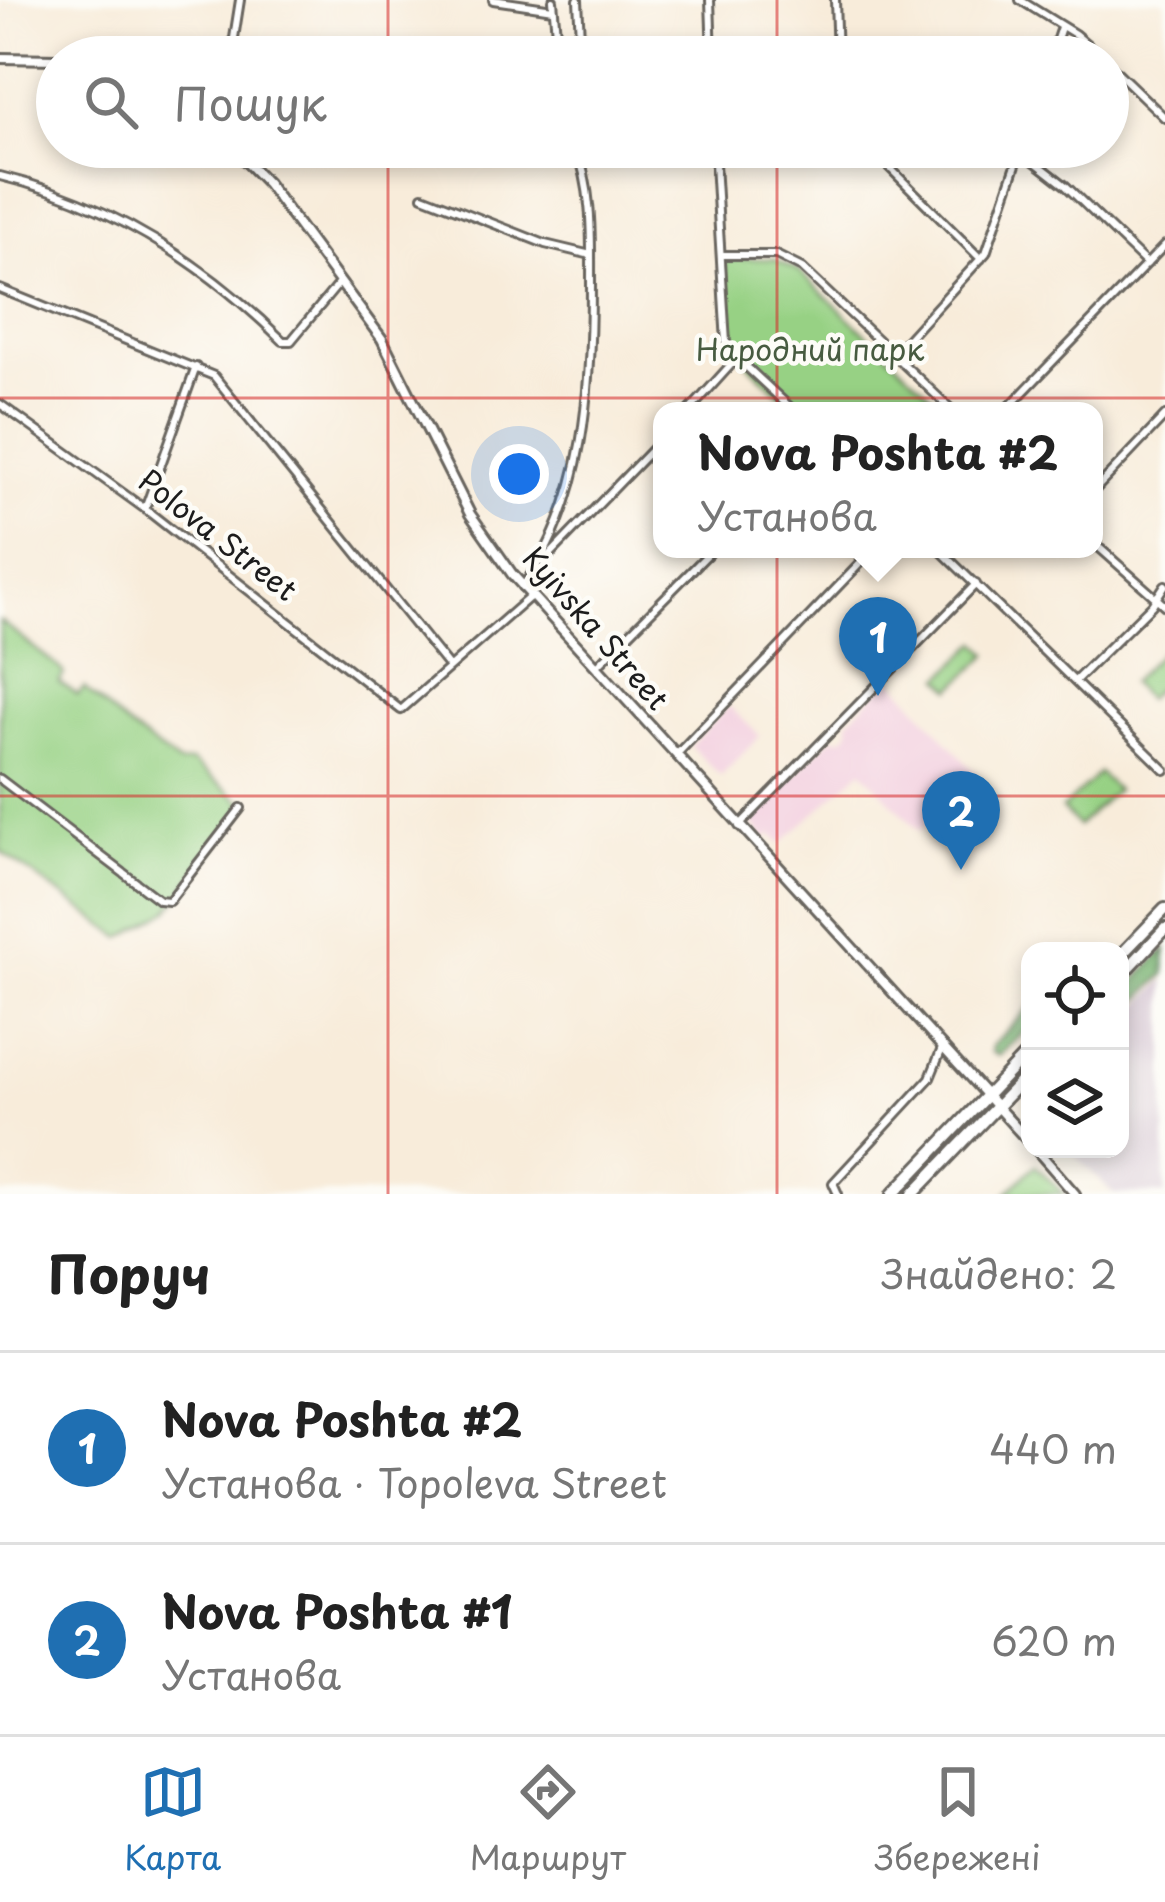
<!DOCTYPE html>
<html lang="uk">
<meta charset="utf-8">
<style>
:root{--surface:#fff;--page:#f6f6f6;--text:#222;--muted:#767676;--line:#e0e0e0;--accent:#1f6fb2}
body{margin:0;font-family:"Playpen Sans",sans-serif;background:var(--page);color:var(--text)}
.controls{position:absolute;right:36px;bottom:36px;display:grid;overflow:hidden;border-radius:24px;box-shadow:0 6px 18px #0003}
.controls button{width:108px;height:108px;display:grid;place-items:center;padding:0;border:0;border-bottom:3px solid var(--line);background:var(--surface);color:var(--text);font:60px sans-serif}
.you{position:absolute;left:519px;top:474px;width:42px;height:42px;margin:-30px;border:9px solid #fff;border-radius:50%;background:#1a73e8;box-shadow:0 0 0 18px #1a73e833}
.badge{display:grid;place-items:center;width:78px;height:78px;border-radius:50%;background:var(--accent);color:#fff;font-size:39px;font-weight:700}
.pin{position:absolute;translate:-50% -99px;filter:drop-shadow(0 3px 6px #0008)}
.pin::after{content:'';position:absolute;top:63px;width:42px;height:36px;background:inherit;clip-path:polygon(0 0,100% 0,50% 100%)}
.popup{position:absolute;left:653px;top:402px;width:450px;height:156px;box-sizing:border-box;display:grid;place-content:center;border-radius:24px;background:var(--surface);filter:drop-shadow(0 3px 9px #0005);font-size:39px;white-space:nowrap;color:var(--muted)}
.popup b{font-size:45px;color:var(--text)}
.popup::after{content:'';position:absolute;left:50%;top:100%;margin-left:-24px;border:24px solid transparent;border-top-color:var(--surface)}
.list{margin:0;padding:0;list-style:none}
h2{display:flex;justify-content:space-between;align-items:center;height:156px;margin:0;padding:0 48px;font-size:51px}
h2 small{font-size:39px;font-weight:400;color:var(--muted)}
.list li{display:grid;grid-template-columns:78px 1fr auto;gap:36px;align-items:center;box-sizing:border-box;height:192px;padding:0 48px;border-top:3px solid var(--line)}
.list b{display:block;font-size:45px;white-space:nowrap}
.list p{margin:0;font-size:39px;white-space:nowrap;color:var(--muted)}
.list em{font-size:39px;font-style:normal;color:var(--muted)}
.icon{flex:none;width:66px;height:66px;fill:none;stroke:currentColor;stroke-width:2;stroke-linecap:round;stroke-linejoin:round}
.map{position:relative;flex:none;width:1165px;height:1194px;overflow:hidden}
.search{position:absolute;background:var(--surface);box-shadow:0 6px 18px #0003;left:36px;right:36px;top:36px;height:132px;display:flex;align-items:center;gap:30px;box-sizing:border-box;padding:0 42px;border-radius:66px;color:var(--muted);font-size:45px}
.sheet{height:540px;background:var(--surface)}
nav{display:flex;justify-content:space-around;align-items:center;box-sizing:border-box;height:168px;border-top:3px solid var(--line);background:var(--surface);font-size:33px;color:var(--muted)}
nav a{display:grid;justify-items:center;gap:6px}
nav .on{color:var(--accent)}
.map>svg:first-child{display:block}
</style>
<div class="map">
<svg width="1165" height="1194" viewBox="0 0 1165 1194">
<rect width="100%" height="100%" fill="#fdfcf7"/>
<filter id="ink" filterUnits="userSpaceOnUse"><feTurbulence type="fractalNoise" baseFrequency=".00833" numOctaves="2"/><feDisplacementMap in="SourceGraphic" scale="24" xChannelSelector="R" yChannelSelector="G"/><feConvolveMatrix kernelMatrix="1 2 1 2 8 2 1 2 1" color-interpolation-filters="sRGB"/></filter>
<filter id="wash" filterUnits="userSpaceOnUse"><feTurbulence type="fractalNoise" baseFrequency=".004" numOctaves="4" result="noise"/><feDisplacementMap in="SourceGraphic" scale="48" xChannelSelector="R" yChannelSelector="G"/><feGaussianBlur stdDeviation="2.7" result="paint"/><feColorMatrix in="noise" values="0 0 0 0 0 0 0 0 0 0 0 0 0 0 0 0 0 1.4 0 .05"/><feComposite in="paint" operator="in"/></filter>
<g filter="url(#wash)">
<rect width="100%" height="100%" fill="#f8ecda"/>
<!-- built -->
<path fill="#f3cfdf" d="M891,677l86,98 -7,10 -51,46 -57,-61 -81,74 -9,-10 -6,5 -16,-18 82,-84 10,1 7,-6v-12z
M729,706l31,30 -39,40 -31,-30z"/>
<!-- industrial -->
<path fill="#cfbdce" d="M1165,979v215h-51l-46,-45h52v-123z"/>
<!-- green -->
<path fill="#97d184" stroke="#5a7650" stroke-width="3" d="M728,258l47,1 24,12 150,140h-12l3,-4 -14,-13 -16,17h-112l-66,-63 -8,-83z
M0,621l61,48 3,5 -5,8 19,13 6,-7 45,40 50,36 12,-2 56,43 -78,105 -47,28 -122,-87z
M978,642l11,12 -37,35 -11,-11z
M1165,648v33l-19,18 -16,-16z
M1099,773l17,17 -38,36 -16,-17z
M1035,1165l29,29h-58z"/>
<!-- forest -->
<path fill="#79b372" stroke="#4a6847" stroke-width="3" d="M1165,949v25l-45,45v-23z
M1030,1007v20l-31,29 -8,-4 1,-6z"/>
</g>
<g filter="url(#ink)">
<g fill="none" stroke-linecap="round" stroke-linejoin="round">
<!-- street casing -->
<g stroke="#69655e" stroke-width="12">
<path id="street" d="M493,0l60,9
M553,0l5,57
M578,0l3,57
M710,0l2,57
M835,0l2,57
M1020,0l55,34 27,23
M231,57l9,-57
M1051,57l10,-30
M1108,63l57,55
M869,147l112,112
M1021,151l45,35 81,78
M0,176c109,26 204,87 283,165h8l49,-59
M423,196l122,48 46,11
M721,255h55l26,13 151,143
M0,289l214,87 234,290
M894,354l92,-101 36,-106
M737,358l57,53
M0,404l145,105 256,201 130,-114
M689,411l48,-53 -11,-15 -12,-196
M1005,411l160,-166
M1094,491l71,-75
M145,509l51,-142
M1094,543l71,63
M939,549l226,221
M543,562l119,-123
M522,587c64,-83 69,-203 69,-303 0,-47 2,-92 -15,-137
M597,666l116,-117
M1075,681l77,-76 13,-20
M677,754l197,-205
M0,779l159,121 10,1 72,-93
M739,826l237,-242
M838,1194l-5,-11 97,-105 13,-32"/>
</g>
<!-- secondary casing -->
<g stroke="#69655e" stroke-width="14">
<path id="secondary" d="M0,58l57,1
M232,147l35,36 115,156 88,175 42,60 518,569
M1036,1149l39,45"/>
</g>
<!-- highway casing -->
<g stroke="#69655e" stroke-width="16">
<path id="highway" d="M1120,956l45,-47
M1120,977l45,-48
M893,1194l137,-144
M913,1194l117,-122"/>
</g>
<!-- street -->
<use href="#street" stroke="#fff" stroke-width="6"/>
<!-- secondary -->
<use href="#secondary" stroke="#fff" stroke-width="8"/>
<!-- highway -->
<use href="#highway" stroke="#fff" stroke-width="10"/>
</g>
</g>
<!-- grid -->
<path fill="none" stroke="#d62828" stroke-width="3" stroke-opacity="0.55" d="M388,0v57M777,0v57M388,147v1047M777,147v1047M0,398h1165M0,796h1165"/>
<g text-anchor="middle" stroke-width="9" stroke-linejoin="round" paint-order="stroke">
<!-- park labels -->
<g font-size="30" fill="#475b40" stroke="#fdfcf7">
<text x="810" y="361">Народний парк</text>
</g>
<!-- street labels -->
<g font-size="30" fill="#1c1c1c" stroke="#fdfcf7">
<text transform="translate(217 536) rotate(38)" y="10">Polova Street</text>
<text transform="translate(595 629) rotate(49)" y="10">Kyivska Street</text>
</g>
</g>
</svg>
<div class="controls">
<button><svg class="icon" aria-label="locate" viewBox="0 0 24 24"><circle cx="12" cy="12" r="6"/><path d="M12 2v4M12 18v4M2 12h4M18 12h4"/></svg></button>
<button><svg class="icon" aria-label="layers" viewBox="0 0 24 24"><path d="M12 4l9 5-9 5-9-5zM3 14l9 5 9-5"/></svg></button>
</div>
<div class="you"></div>
<div class="pin badge" style="left:878px;top:696px">1</div>
<div class="popup"><b>Nova Poshta #2</b>Установа</div>
<div class="pin badge" style="left:961px;top:870px">2</div>
<div class="search"><svg class="icon" aria-label="search" viewBox="0 0 24 24"><circle cx="10" cy="10" r="6"/><path d="M15 15l6 6"/></svg>Пошук</div>
</div>
<section class="sheet">
<h2>Поруч<small>Знайдено: 2</small></h2>
<ul class="list">
<li><span class="badge">1</span><div><b>Nova Poshta #2</b><p>Установа · Topoleva Street</p></div><em>440 m</em></li>
<li><span class="badge">2</span><div><b>Nova Poshta #1</b><p>Установа</p></div><em>620 m</em></li>
</ul>
</section>
<nav>
<a class="on"><svg class="icon" aria-label="map" viewBox="0 0 24 24"><path d="M3 6l6-2 6 2 6-2v14l-6 2-6-2-6 2zM9 4v14M15 6v14"/></svg>Карта</a>
<a><svg class="icon" aria-label="directions" viewBox="0 0 24 24"><path d="M12 3l9 9-9 9-9-9zM9 14v-3h6M13 9l2 2-2 2"/></svg>Маршрут</a>
<a><svg class="icon" aria-label="saved" viewBox="0 0 24 24"><path d="M7 4h10v16l-5-4-5 4z"/></svg>Збережені</a>
</nav>
